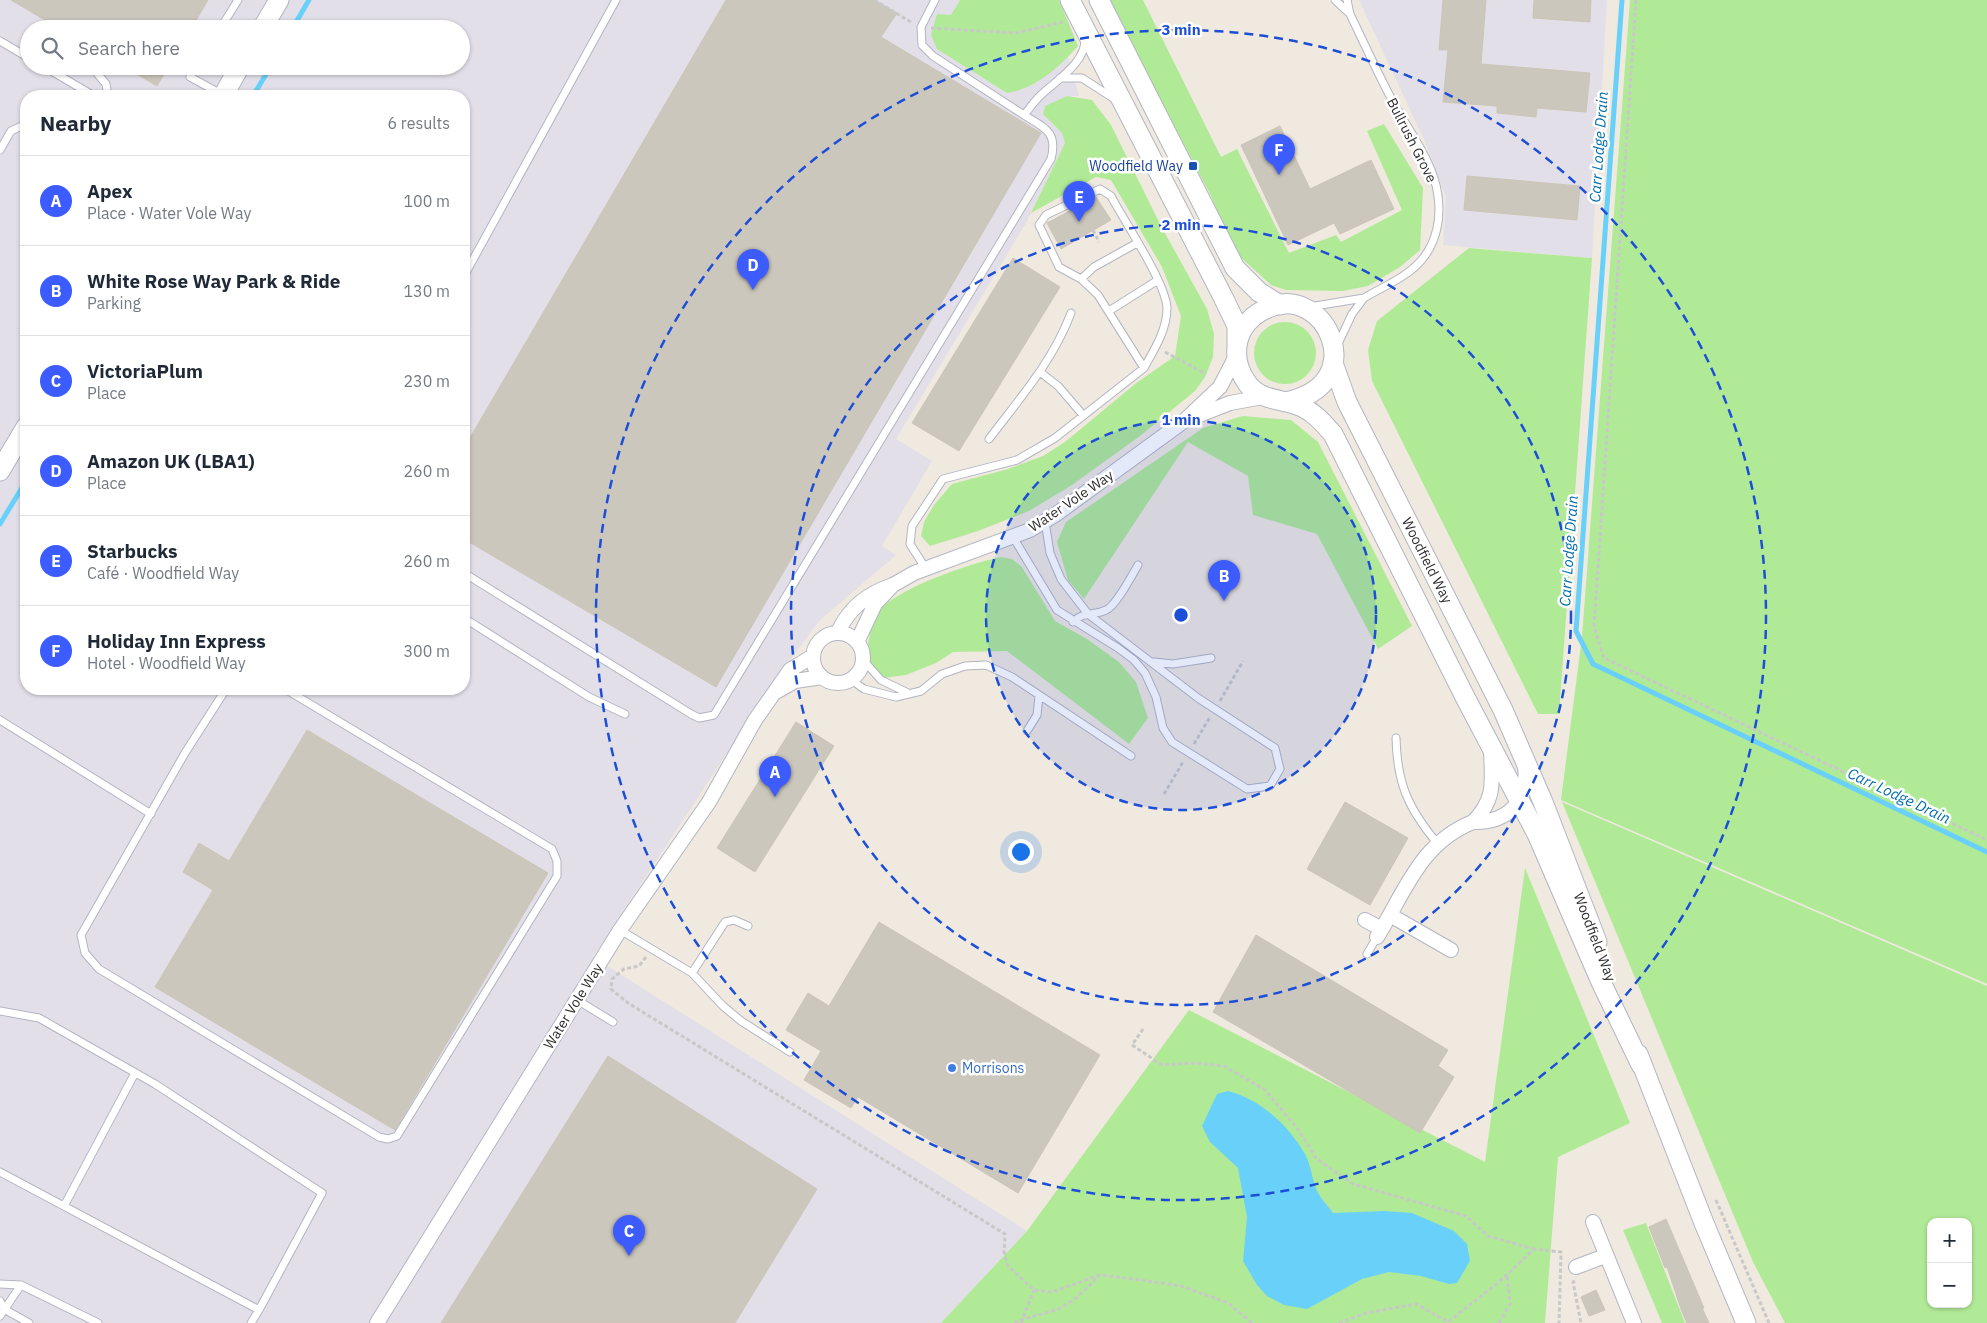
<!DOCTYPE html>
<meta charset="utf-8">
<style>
:root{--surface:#fff;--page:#f2f2f3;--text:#1f2937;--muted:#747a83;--line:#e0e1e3;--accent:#3c5cff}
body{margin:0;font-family:"IBM Plex Sans",sans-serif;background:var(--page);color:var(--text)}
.controls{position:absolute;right:15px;bottom:15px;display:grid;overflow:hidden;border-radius:10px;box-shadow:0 1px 4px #0004}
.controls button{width:45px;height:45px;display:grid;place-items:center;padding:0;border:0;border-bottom:1px solid var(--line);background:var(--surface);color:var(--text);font:25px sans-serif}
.you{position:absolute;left:1020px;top:851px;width:18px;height:18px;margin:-12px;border:4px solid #fff;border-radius:50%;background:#1a73e8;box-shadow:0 0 0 8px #1a73e833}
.badge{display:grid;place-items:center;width:32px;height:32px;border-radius:50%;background:var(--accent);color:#fff;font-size:16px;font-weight:700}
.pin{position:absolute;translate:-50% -41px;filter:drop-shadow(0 1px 2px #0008)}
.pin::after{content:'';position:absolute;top:26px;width:18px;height:15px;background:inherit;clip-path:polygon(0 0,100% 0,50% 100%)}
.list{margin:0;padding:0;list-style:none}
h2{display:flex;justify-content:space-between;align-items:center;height:65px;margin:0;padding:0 20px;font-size:21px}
h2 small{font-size:16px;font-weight:400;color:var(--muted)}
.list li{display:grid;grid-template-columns:32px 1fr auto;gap:15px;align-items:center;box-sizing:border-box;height:90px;padding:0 20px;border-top:1px solid var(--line)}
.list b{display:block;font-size:19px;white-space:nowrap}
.list p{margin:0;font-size:16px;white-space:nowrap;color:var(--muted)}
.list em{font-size:16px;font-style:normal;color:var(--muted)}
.icon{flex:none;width:28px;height:28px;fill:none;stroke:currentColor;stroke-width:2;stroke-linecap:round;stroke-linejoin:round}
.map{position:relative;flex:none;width:1987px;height:1323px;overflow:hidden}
.search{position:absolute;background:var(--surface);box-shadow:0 1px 4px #0004;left:20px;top:20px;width:450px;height:55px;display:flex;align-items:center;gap:12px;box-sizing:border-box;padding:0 18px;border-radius:28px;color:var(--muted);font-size:19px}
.panel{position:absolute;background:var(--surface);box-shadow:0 1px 4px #0004;left:20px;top:90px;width:450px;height:605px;border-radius:20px}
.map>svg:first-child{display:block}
</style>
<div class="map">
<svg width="1987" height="1323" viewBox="0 0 1987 1323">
<rect width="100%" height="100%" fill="#efe9df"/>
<!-- industrial -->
<path fill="#e2dfe8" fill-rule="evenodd" d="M0,0h1052l27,96h-12l-22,10 -2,8 20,19 2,10 -39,80 -130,216 36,22 -50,85 14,9 -77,66 -48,65 -178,271 434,274 -86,92h-941zM29,29h432v37h-432zM26,96h438v593h-438z
M1359,0h248l-15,258 -149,-13 3,-48 -20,-53z"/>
<!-- green -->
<path fill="#b1ea97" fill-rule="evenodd" d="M960,0h99l19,46c-20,22 -41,42 -71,47l-70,-44 -6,-14 6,-21 14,1z
M1108,0h35l78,157 16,-8 52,104 47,-18 5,7 61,-32 -35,-79 17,-7 39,64 -3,62 -20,17 -32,19 -25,5 -57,-1 -15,-5 -35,-32 -26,-59z
M1630,0h357v984l-426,-184 21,-163z
M1067,96l25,4 19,25 50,101 46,83 7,25 -1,23 -8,20 -10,14 -55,45 -68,49 -43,26 -51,20 -48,15 -9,-10 3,-14 10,-17 18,-21 56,-15 35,-13 22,-14 70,-58 40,-28 6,-40 -19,-49 -51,-87 -15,-3 -65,36 34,-70 -3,-10 -19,-19 2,-8z
M1469,248l123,10 -33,456h-21l-166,-333 -4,-31 9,-29z
M1254 353a31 31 0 1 1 62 0a31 31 0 1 1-62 0Z
M1243,416l48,4 27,22 94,184 -34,23 -61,-115 -64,-19 -5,-39 -60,-34 -104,157 -16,-19 -11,-38 9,-20 137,-94z
M1000,557l12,2 10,8 33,54 32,18 32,23 17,20 12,36 -19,26 -122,-93 -54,1 -17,11 -30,12 -23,3c-5,-6 -13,-15 -15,-22 -2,-9 5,-39 10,-45 24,-25 89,-46 122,-54z
M1562,802l425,184v337h-202l-32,-61zM1931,1222h37v82h-37z
M1525,868l105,255 -72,34 -13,166h-604l86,-92 162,-221 296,152z
M1646,1223l39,100h-23l-39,-93z"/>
<!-- water -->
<path fill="#69d0fa" d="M1228,1091c32,8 60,34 77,63 6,11 7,25 12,37 4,8 11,15 16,22l51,-2 28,2 42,18 13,13 3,17 -13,22 -8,1 -28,-8 -32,-4 -27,7 -55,30 -23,-4 -17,-9 -10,-11 -14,-24 4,-44 -9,-49 -28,-26 -8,-16 15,-32z"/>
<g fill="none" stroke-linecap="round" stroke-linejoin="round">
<!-- stream -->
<path stroke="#69d0fa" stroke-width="5" d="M1622,0l-46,631 17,33 394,188
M292,29l17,-29
M253,96l18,-30
M0,524l26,-43"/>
</g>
<!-- building -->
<path fill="#cbc7bd" stroke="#ccc5b7" d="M11,0h197l-17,29h-131z
M726,0h148l23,13 -16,24 160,96 -325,554 -252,-148v-91z
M1443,0h43l-5,64 109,9 -4,39 -49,-4 -1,9 -39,-4v-7l-54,-4 5,-52h-9z
M1534,0h57l-1,22 -57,-4z
M123,66h46l-12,20z
M1280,126l30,63 61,-29 23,49 -54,25 -6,-11 -46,22 -47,-100z
M1467,176l113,10 -3,34 -113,-10z
M1096,197l15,23 -50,29 -14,-26z
M1013,258l47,29 -101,164 -47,-28z
M796,722l38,24 -79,126 -38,-24z
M307,730l241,143 -153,257 -240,-143 58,-97 -30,-18 16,-29 30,18z
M1345,802l63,36 -38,67 -63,-36z
M879,922l221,133 -82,138 -160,-96 -7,11 -47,-28 17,-29 -35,-21 22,-37 21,13z
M1256,935l192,115 -10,16 16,11 -34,56 -207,-121z
M608,1056l209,133 -82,134h-294z
M1666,1219l38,89h-2l7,15h-22l-5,-11 -15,-45 -2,1 -16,-41z
M1596,1290l9,20 -16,6 -8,-19z"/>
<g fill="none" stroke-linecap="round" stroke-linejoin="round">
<!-- lane casing -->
<g stroke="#b2b5c2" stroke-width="9">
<path id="lane" d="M935,0l-14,27 1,18 11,11 91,59c6,-7 11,-15 18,-21 15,-14 44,-32 43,-55
M1335,0l15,14 -3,-14
M1350,14c14,29 27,58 42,86 16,30 42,62 46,96 3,21 -1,44 -14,61 -14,19 -40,29 -60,41
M220,29l18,-29
M0,41l29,17
M43,66l51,30
M91,66l15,18 2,12
M197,66l-7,11 33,18
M1060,78h22l31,20
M200,96l20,-1
M0,150l11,-19 15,-7
M1100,189l11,7c13,25 55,87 56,112 0,22 -13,42 -23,60l-46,-73 -17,-16 -22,-12 -20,-42 7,-10z
M464,276l152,-276
M1081,279l13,-12 43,-24
M1309,307l55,-9 -12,16 -15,32
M1109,311l49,-31
M1040,372l18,14 25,29
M989,439c31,-41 64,-78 82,-126
M1013,537l44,73 61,38 16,12 11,13 11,24 7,31 9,14 75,47 23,-3 10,-17 -5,-21 -77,-50 -110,-84 -27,-35 -11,-26 -5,-32
M926,569l-16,-25 2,-18 31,-47 74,-19 38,-22 89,-70
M464,573l227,141 8,4 15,-3 337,-556c7,-27 -6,-31 -27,-44
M464,618l125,79 36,17
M1073,622c10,-11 21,-6 33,-12 10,-4 26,-35 32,-45
M863,660l18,20 27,13
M1154,662l19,2 38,-6
M850,679l14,10 32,8 25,-6 21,-17 23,-8 21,-1 26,12 119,79
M226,689l-41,64 -104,182 4,18 14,16 280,168 9,2 9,-3 160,-260v-15l-5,-12 -267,-160
M0,720l151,94
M1027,731l10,-16 2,-19
M1396,738c1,45 12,70 41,105
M620,930l72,43 33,-51 9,-2 14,6
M1367,954l10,-17
M692,973l31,33 18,15 49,31
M577,1000l36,22
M0,1011l39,7 116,66 167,109 -63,117
M0,1172l259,138 -8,13
M64,1206l71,-133
M0,1284l21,1 77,38
M0,1301l4,8 25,14
M0,1316l21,-31"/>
</g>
<!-- street casing -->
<g stroke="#b2b5c2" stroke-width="16">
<path id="street" d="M1236,356l-16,31 -36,34 46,-18 33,-6
M893,585l21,-12 116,-43 25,-15 129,-94
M838,632c11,-24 30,-39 55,-47l-18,19 -18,38
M813 658a25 25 0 1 1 50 0a25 25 0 1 1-50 0Z
M813,656l-23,14 -16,23 21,-12 27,-4
M1491,751c1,31 5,48 -18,71 35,1 56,-21 52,-56
M1390,915l61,35
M1365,920l17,9
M1377,937c28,-45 43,-94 96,-115
M1593,1222l41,101
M1576,1267l29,-11
M377,1323l243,-393 89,-128 46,-82 19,-27"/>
</g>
<!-- secondary casing -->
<g stroke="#b2b5c2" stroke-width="21">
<g id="secondary">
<path d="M1070,0l153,297 14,29v17"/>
<path d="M1099,0l136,268 24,24 21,13"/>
<path d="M262,29l17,-29"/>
<path d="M223,96l17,-30"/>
<path id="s1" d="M1333,363l14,39 156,308 40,92 54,140"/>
<path d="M1285,402c89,-17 40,-120 -17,-94 -10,4 -20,12 -26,22 -9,18 -6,37 5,53 13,19 36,15 55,24 13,6 21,16 31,27l132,263 72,137 64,148 40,83"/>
<path d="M0,471l26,-44"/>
<path d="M1638,1054l66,169 42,100"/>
</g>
</g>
<!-- path -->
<path stroke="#c8c8c8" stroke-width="3" stroke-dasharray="4 2.5" stroke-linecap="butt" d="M874,0l37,22
M1636,0l-42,627 10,31 383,182
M931,28l85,5 47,-11
M1093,230l6,12
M1165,352l41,22
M1220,701l23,-40
M1194,744l16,-27
M1164,794l19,-32
M646,957l-7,9 -15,3 -12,10 -1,10 17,14 377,231 -1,18 4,14 26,24 18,2 48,-17 42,5 39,6 47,17 24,20
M1143,1029l-11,16 30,20 32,-2 30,3 41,24 32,38 20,31 36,25 113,32 22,20 46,13
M1716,1200l53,123
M1575,1281l-2,1 8,41
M1014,1323c13,-6 27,-8 41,-13 17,-6 31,-21 44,-34
M1021,1323l13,-33
M1339,1323l27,-10 50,-9 32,18 51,-40 35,-33 27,3 -2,71
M1499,1323l11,-19 -3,-30"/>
<!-- lane -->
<use href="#lane" stroke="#fff" stroke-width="7"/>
<!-- street -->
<use href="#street" stroke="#fff" stroke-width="14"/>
<!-- secondary -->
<use href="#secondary" stroke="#fff" stroke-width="19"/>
</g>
<!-- distance rings -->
<circle cx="1181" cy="615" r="195" fill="#1d4ed8" fill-opacity=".12"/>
<g fill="none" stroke="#1d4ed8" stroke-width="2.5" stroke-dasharray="9 6">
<circle cx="1181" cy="615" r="195"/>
<circle cx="1181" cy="615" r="390"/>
<circle cx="1181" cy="615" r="585"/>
</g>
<!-- markers -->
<rect fill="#1a4fb4" stroke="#fff" stroke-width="2" x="1188" y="161" width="10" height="10" rx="2.5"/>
<circle fill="#3f7fe0" stroke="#fff" stroke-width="2" cx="952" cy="1068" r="5"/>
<g text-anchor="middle" stroke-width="5" stroke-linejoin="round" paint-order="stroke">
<!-- street labels -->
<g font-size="14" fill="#2d2d2d" stroke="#fff">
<text transform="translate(1412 140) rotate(63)" y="5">Bullrush Grove</text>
<text transform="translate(1071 501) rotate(-34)" y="5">Water Vole Way</text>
<text dy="5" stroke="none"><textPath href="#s1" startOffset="219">Woodfield Way</textPath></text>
<text transform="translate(1595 937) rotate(69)" y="5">Woodfield Way</text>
<text transform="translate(573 1006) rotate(-58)" y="5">Water Vole Way</text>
</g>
<!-- transit labels -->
<g font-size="14" fill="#164399" stroke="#fff" text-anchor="end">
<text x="1183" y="171">Woodfield Way</text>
</g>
<!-- shop labels -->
<g font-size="14" fill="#366cbe" stroke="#fff" text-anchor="start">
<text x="962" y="1073">Morrisons</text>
</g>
<!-- water labels -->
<g font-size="15" font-style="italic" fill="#016ead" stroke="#fff">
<text transform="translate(1599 147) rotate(-86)" y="5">Carr Lodge Drain</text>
<text transform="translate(1569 551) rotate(-86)" y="5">Carr Lodge Drain</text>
<text transform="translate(1899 796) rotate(25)" y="5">Carr Lodge Drain</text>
</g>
</g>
<circle cx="1181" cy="615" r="8" fill="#1d4ed8" stroke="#fff" stroke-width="2.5"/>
<g font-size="15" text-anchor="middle" font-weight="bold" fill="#1d4ed8" stroke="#fff" stroke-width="5" stroke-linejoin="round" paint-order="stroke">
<text x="1181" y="35">3 min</text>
<text x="1181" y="230">2 min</text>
<text x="1181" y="425">1 min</text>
</g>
</svg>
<div class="controls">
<button>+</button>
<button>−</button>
</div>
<div class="you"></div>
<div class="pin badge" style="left:775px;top:797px">A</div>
<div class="pin badge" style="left:1224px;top:601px">B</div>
<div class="pin badge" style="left:629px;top:1256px">C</div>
<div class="pin badge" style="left:753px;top:290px">D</div>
<div class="pin badge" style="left:1079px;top:222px">E</div>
<div class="pin badge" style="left:1279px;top:175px">F</div>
<div class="search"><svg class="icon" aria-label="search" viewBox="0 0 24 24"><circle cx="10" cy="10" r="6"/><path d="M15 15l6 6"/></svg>Search here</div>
<section class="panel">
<h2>Nearby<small>6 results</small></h2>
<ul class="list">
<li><span class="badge">A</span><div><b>Apex</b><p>Place · Water Vole Way</p></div><em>100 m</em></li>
<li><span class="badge">B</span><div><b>White Rose Way Park &amp; Ride</b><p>Parking</p></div><em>130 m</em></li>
<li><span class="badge">C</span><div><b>VictoriaPlum</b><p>Place</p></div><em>230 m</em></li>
<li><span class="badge">D</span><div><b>Amazon UK (LBA1)</b><p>Place</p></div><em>260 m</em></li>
<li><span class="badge">E</span><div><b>Starbucks</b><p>Café · Woodfield Way</p></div><em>260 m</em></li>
<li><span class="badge">F</span><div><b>Holiday Inn Express</b><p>Hotel · Woodfield Way</p></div><em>300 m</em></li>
</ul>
</section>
</div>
